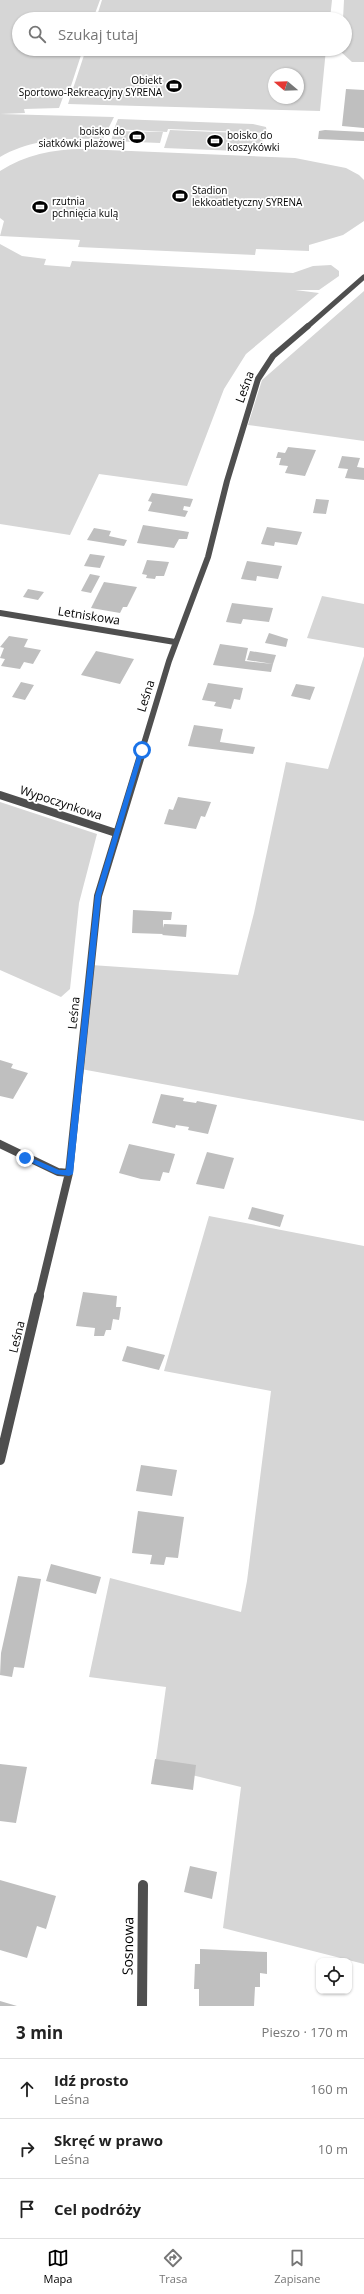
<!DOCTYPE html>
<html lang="pl">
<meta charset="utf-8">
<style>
:root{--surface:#fff;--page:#f6f6f6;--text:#222;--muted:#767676;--line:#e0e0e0;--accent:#000}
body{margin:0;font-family:"Open Sans",sans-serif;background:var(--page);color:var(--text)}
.controls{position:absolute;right:12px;bottom:12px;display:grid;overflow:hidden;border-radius:8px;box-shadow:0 1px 3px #0004}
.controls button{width:36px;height:36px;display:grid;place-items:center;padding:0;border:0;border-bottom:1px solid var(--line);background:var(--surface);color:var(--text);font:20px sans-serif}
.compass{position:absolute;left:268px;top:68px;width:36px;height:36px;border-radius:50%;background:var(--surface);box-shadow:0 1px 3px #0004;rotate:289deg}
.stop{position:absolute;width:12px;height:12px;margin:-9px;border:3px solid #1a73e8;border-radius:50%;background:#fff}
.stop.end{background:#1a73e8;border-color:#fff;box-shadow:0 1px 4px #0008}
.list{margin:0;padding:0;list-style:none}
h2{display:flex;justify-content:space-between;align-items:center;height:52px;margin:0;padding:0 16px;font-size:17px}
h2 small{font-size:13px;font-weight:400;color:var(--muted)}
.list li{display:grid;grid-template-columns:26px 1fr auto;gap:12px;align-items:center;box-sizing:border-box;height:60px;padding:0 16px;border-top:1px solid var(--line)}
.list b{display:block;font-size:15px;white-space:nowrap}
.list p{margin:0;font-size:13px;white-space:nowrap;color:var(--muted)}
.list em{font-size:13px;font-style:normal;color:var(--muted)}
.icon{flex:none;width:22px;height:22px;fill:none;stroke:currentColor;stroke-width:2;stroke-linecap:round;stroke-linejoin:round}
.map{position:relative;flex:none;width:364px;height:2006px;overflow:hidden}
.search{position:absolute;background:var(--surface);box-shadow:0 1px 3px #0004;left:12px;right:12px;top:12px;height:44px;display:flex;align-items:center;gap:10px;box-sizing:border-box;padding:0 14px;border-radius:22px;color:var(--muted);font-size:15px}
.sheet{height:232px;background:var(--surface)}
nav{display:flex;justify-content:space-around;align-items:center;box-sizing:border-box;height:56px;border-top:1px solid var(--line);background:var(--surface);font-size:11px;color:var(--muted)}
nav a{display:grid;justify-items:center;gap:2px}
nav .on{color:var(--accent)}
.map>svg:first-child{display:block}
</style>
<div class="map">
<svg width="364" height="2006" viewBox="0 0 364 2006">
<rect width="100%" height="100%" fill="#fff"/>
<!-- green -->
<path fill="#d6d6d6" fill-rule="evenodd" d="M0,0h100l-7,19h-74v30h64l-13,40h-4l-7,19 -35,1 1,4 -25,1z
M102,0h230l-2,19h-234z
M344,0h20v62h-12l-12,-11 1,-2h4v-30h-2z
M86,49h240l-6,62 -252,-7zM274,74h24v24h-24z
M0,114l114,3 -11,22c-35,-1 -71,-1 -103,18z
M118,119l135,5 13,3 1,6 -99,-4 -1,3 -53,-3z
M170,130l94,4 -3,18 -97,-4z
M114,131l49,1 -3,11 -49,-2z
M83,149l212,9 51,10 13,7 5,5v41l-21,14 -34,10v6l-53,-2 -1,6 -177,-8 2,-7 -80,-4 4,-15 -4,-3v-47c25,-16 53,-22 83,-22z
M0,244l22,12 24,3 -2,6 26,2 2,-6 221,12 20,-7 18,-1 8,6v5l-20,14h-24l24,3 -73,61 -22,35 -37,97 -88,-12 -29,61 -70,-11z
M364,291v150l-116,-16 14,-45z
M322,596l42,8v44l-57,-10z
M364,656v465l-283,-52 10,-104 147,10 16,-62 32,-151 42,7z
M0,802l97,32 -18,69 -9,86 -9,8 -61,-27z
M209,1216l155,30v718l-141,-36 18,-141 -86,-21 11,-79 -77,-10 21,-99 131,34 6,-31 24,-190 -107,-20z"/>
<!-- building -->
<path fill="#bfbfbf" d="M346,89l18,1v38l-22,-2z
M325,130l39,2v9l-46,-2 1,-8z
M288,447l28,3 -11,26 -20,-3 3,-7 -9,-1 2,-7h-5l2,-6 7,1z
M342,456l18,2 -3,9 7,1v12l-19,-2 3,-9 -10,-1z
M152,493l41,6 -3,8 -6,-1 -1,4 5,1 -3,6 -37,-6 4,-9 -4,-1z
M316,499l13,1 -3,14 -13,-1z
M143,525l40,6 6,1 -2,7h-8l-5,9 -37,-5z
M267,527l35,5 -5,13 -22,-3 -1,4 -13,-2z
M94,528l17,3 -2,5 18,4 -3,6 -37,-6z
M90,554l15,2 -5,12 -16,-2z
M147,560l22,2 -5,14h-8l-1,3 -9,-1 1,-3 -5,-1z
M247,561l35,5 -4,13 -21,-3 -1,5 -15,-2z
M90,574l10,2 -9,17 -10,-2z
M104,582l33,5 -10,20h-4l-3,6 -29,-5z
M28,589l16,3 -6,8 -15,-3z
M232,603l41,5 -4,14 -26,-3 -2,5 -15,-2z
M269,633l19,6 -2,8 -21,-4z
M9,636l19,3 -4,8 17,3 -8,14 -9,-2 -4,7 -19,-3 4,-7 -5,-1 4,-10 -4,-1z
M220,644l28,4 -3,13 28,3 -2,8 -58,-7z
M96,651l38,8 -14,25 -39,-9z
M250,651l26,4 -3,9 -26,-4z
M21,682l13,3 -9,15 -13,-3z
M208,683l35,5 -3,12 -6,-1 -3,10 -17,-3 2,-4 -14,-2z
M296,684l19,3 -5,13 -19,-4z
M194,725l29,4 -3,13 35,5 -2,7 -65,-8z
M178,797l33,5 -6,15 -4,-1 -5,13 -32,-5 5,-15 4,1z
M133,910l39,2 -1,8h-8v8l1,-4 23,1 -1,12 -24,-2 1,-1 -31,-1z
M0,1060l13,4 -2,4 17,5 -15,26 -13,-3z
M161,1094l23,4 -1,3 13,2 1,-2 20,4 -9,29 -20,-4 1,-3 -13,-2 -1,3 -23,-5z
M129,1144l46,10 -6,19 -6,-1 -3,9 -19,-2 -22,-6z
M207,1152l27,6 -10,31 -28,-5z
M252,1207l32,8 -4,12 -32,-8z
M83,1292l34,4 -1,11h5l-2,13 -6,-1 -2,11h-5l-2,6h-10l1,-8 -19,-2z
M127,1346l38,9 -6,15 -37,-9z
M141,1465l36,5 -5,26 -36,-5z
M138,1511l46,6 -6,41 -12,-1 -2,8 -14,-1 2,-9 -20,-2z
M51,1564l50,13 -5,17 -50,-13z
M18,1576l23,3 -17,89 -10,-1 -2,10 -12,-2 1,-22z
M155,1759l41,6 -3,25 -42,-6z
M0,1764l27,3 -11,56 -16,-2z
M190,1866l27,6 -5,27 -28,-7z
M0,1880l56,16 -10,33 -9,-3 -10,32 -27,-8z
M200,1949l67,3v22l-7,-1v14h-5l-1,19h-55v-17h-5l1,-25h5z
M0,2001l17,5h-17z"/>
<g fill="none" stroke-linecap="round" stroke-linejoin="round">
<!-- minor-far3 -->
<path stroke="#4f4f4f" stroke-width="5" d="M307,327l57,-50"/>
<!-- minor-far2 -->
<path stroke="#4f4f4f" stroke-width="6" d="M0,613l175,29
M142,750l27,-89 39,-104 19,-76 31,-102 15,-23 35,-30"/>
<!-- minor-far1 -->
<path stroke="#4f4f4f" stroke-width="8" d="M0,795l116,38
M0,1144l58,28 11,1
M39,1297l30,-124 29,-277 45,-147"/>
<!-- minor -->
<path stroke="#4f4f4f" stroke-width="10" d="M0,1460l39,-164
M142,2006l1,-121"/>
</g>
<!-- route -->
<path fill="#1a73e8" d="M142,749l2,1 -43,146 -28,278 -4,2 -13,-2 -34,-16 3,-3 34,15h7l29,-274 44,-146z"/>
<!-- icons -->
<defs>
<g id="stadium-bare" transform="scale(1.2)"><path d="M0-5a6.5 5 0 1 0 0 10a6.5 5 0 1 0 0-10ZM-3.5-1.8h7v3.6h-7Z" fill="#000" stroke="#fff" stroke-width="2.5" paint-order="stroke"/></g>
</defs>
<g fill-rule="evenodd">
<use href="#stadium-bare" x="174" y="86"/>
<use href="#stadium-bare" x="137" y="137"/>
<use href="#stadium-bare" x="215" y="141"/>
<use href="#stadium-bare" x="180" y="196"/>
<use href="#stadium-bare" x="40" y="207"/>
</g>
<g text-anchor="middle" stroke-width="3.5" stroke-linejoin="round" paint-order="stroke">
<!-- far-poi labels -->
<g font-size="10" fill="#000" stroke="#fff" text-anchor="start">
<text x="162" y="84" text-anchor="end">Obiekt<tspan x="162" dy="12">Sportowo-Rekreacyjny SYRENA</tspan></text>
<text x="125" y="135" text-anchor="end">boisko do<tspan x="125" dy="12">siatkówki plażowej</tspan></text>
<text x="227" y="139">boisko do<tspan x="227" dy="12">koszykówki</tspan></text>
<text x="192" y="194">Stadion<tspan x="192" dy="12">lekkoatletyczny SYRENA</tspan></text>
<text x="52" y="205">rzutnia<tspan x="52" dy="12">pchnięcia kulą</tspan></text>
</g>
<!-- street labels -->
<g font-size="12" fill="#000" stroke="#fff">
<text transform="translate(245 387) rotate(-70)" y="4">Leśna</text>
<text transform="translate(89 616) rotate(9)" y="4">Letniskowa</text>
<text transform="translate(146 696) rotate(-73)" y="4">Leśna</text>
<text transform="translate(61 803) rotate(18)" y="4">Wypoczynkowa</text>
<text transform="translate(74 1013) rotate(-84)" y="4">Leśna</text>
<text transform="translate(17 1337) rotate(-76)" y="4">Leśna</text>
</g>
<!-- near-street labels -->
<g font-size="14" fill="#000" stroke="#fff">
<text transform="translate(128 1946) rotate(-89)" y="5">Sosnowa</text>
</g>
</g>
</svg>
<div class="controls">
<button><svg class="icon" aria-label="locate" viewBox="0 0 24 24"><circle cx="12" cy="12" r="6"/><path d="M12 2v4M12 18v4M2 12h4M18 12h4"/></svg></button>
</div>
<svg class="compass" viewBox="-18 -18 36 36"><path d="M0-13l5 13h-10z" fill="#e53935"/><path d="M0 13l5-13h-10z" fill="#767676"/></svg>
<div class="stop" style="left:142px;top:750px"></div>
<div class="stop end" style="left:25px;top:1158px"></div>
<div class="search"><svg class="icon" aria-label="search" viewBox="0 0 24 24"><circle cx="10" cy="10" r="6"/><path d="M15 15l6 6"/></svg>Szukaj tutaj</div>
</div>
<section class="sheet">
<h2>3 min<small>Pieszo · 170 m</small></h2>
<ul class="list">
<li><svg class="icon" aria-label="ahead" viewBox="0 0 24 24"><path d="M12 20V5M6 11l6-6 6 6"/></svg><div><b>Idź prosto</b><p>Leśna</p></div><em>160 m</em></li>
<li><svg class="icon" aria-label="right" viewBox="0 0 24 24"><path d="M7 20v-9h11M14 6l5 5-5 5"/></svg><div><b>Skręć w prawo</b><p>Leśna</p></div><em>10 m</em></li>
<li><svg class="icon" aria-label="arrive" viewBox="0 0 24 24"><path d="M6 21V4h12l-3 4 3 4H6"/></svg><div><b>Cel podróży</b></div></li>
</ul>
</section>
<nav>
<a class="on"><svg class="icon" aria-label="map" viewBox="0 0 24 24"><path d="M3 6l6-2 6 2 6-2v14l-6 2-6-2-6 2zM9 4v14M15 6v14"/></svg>Mapa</a>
<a><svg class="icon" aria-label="directions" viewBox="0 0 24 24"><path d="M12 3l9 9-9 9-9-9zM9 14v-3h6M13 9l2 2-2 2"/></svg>Trasa</a>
<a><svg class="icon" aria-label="saved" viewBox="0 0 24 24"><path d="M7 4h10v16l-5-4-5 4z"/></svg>Zapisane</a>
</nav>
